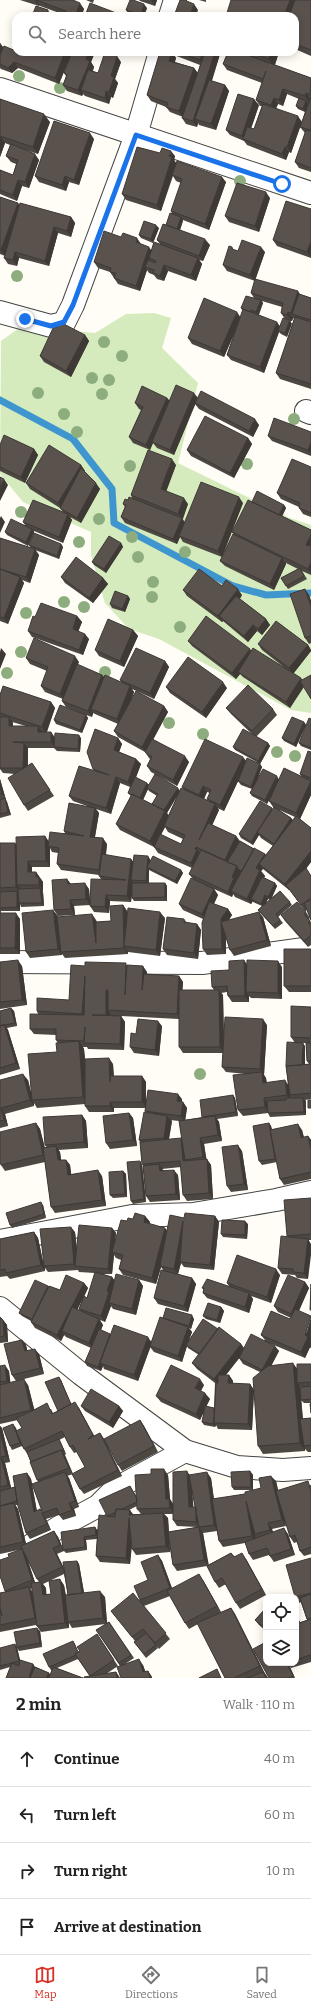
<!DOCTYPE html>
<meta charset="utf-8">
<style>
:root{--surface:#fff;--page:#f2f2f2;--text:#222;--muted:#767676;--line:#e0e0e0;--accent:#d93025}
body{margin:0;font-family:Bitter,serif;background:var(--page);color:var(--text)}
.controls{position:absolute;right:12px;bottom:12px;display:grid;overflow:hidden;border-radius:8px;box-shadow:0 2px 10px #0003}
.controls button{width:36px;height:36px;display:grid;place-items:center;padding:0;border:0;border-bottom:1px solid var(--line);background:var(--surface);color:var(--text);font:20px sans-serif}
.stop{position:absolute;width:12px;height:12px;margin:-9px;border:3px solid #1a73e8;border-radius:50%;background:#fff}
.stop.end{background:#1a73e8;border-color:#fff;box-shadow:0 1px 4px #0008}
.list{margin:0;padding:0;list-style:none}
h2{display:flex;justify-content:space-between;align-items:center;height:52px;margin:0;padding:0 16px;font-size:17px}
h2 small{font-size:13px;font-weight:400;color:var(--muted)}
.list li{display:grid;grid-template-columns:26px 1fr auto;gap:12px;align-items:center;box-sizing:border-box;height:56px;padding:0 16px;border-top:1px solid var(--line)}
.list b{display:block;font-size:15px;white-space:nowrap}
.list em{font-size:13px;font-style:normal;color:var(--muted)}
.icon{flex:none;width:22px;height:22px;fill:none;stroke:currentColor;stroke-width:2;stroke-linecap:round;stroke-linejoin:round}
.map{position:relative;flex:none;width:311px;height:1678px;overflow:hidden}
.search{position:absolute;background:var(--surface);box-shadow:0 2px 10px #0003;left:12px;right:12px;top:12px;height:44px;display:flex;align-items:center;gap:10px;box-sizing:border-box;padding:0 14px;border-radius:12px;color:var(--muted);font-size:15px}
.sheet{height:276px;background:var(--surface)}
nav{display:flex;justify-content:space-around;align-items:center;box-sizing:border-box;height:56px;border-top:1px solid var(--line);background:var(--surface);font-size:11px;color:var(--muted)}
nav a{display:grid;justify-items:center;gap:2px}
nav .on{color:var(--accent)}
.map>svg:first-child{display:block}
</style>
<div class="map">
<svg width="311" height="1678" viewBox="0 0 311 1678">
<rect width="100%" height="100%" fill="#fffdf5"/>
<!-- green -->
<path fill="#d5ebbd" d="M154,313l17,5 -9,30 36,35 -20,80 112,55 21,7v188l-20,-3 -132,-71 -30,-10 -24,-26 -14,-48v-23l-68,-30 -23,-28 1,-133 21,-15 73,7 31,-19z"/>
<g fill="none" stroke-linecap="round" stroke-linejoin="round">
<!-- stream -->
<path stroke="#3f96cf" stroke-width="7" d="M0,400l73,39 39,50 2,34 119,63 33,9 45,-2"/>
<!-- minor casing -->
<g stroke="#444" stroke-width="24">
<path id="minor" d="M170,16l5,-16
M0,89l311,104
M0,312l51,14 13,-3 9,-18 63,-170 24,-83
M306,411l5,2
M0,962l202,1 109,-15
M0,1241l132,-25 61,-2 83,-14 35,-8
M0,1308l81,66 104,77 52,16 46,3 28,-2
M0,1562l24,-12 35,-23 39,-21 17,-17 70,-38"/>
</g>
<!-- minor -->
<use href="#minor" stroke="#fff" stroke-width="22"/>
</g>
<!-- trees -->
<g fill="#8dad7f">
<circle cx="19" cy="76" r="6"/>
<circle cx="60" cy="88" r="6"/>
<circle cx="240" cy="181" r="6"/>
<circle cx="17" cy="276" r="6"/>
<circle cx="104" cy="342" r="6"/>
<circle cx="122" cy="356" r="6"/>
<circle cx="92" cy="378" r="6"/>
<circle cx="109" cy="380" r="6"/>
<circle cx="38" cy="393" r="6"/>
<circle cx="102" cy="394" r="6"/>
<circle cx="64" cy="414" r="6"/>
<circle cx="294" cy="419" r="6"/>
<circle cx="77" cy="432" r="6"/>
<circle cx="247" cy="464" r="6"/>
<circle cx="130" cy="466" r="6"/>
<circle cx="21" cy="512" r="6"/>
<circle cx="99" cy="519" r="6"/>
<circle cx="132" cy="537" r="6"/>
<circle cx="79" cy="542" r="6"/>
<circle cx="185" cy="552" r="6"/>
<circle cx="138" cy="557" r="6"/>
<circle cx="153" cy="582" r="6"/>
<circle cx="152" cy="597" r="6"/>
<circle cx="64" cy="602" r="6"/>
<circle cx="84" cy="607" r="6"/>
<circle cx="26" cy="613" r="6"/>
<circle cx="180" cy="627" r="6"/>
<circle cx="21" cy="652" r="6"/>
<circle cx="105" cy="672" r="6"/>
<circle cx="7" cy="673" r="6"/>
<circle cx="169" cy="723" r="6"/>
<circle cx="203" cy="734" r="6"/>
<circle cx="277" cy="752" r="6"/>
<circle cx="295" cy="756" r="6"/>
<circle cx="200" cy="1074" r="6"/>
</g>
<!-- wall -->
<path fill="#4d4742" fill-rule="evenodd" d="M20,0h53l11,9 -19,6 -25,-9v-1l-1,1z
M86,0h8l-1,3z
M139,0h18l-2,6 -15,-5z
M199,0h7v2z
M311,0v56l-16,-7v-33h-69z
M147,8l-3,8h-7l-9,-3 -2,-3z
M0,43l3,4 13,5h79l-4,10 3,5 -1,4 5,2 23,-11 -6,17 3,4 -5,15 -2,-1 -2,7 -24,-8 -2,-2 -1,2 -15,-5 -4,-6 3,-9 -2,-3 6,-16 -11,27 -41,-16 -6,5 -11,-4 -1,-1z
M160,52h58l2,2 -8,27 13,4 4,6 -13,39 -17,-5 -1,-2 -1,4 -11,-3 -4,-6 1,-1 -13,-5 -4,-5 -15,-6 -4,-6zM174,55l26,10 -2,8 -4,-5 -19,-6 1,-4z
M228,52h51l-4,13 36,13v94l-12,-4 -4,-6 10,-29 -5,-6 -9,26 -2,-1 -3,8 -39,-15 -3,-4 -14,-6 -4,-5 33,-25 -8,23 3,1 8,-23h-2l-4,-6 6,-17 -35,-13 -4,-6zM287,94l12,5 -3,7 2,3 7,3 -3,10 -26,-14 2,-4 5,2z
M0,99l50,23 -12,32 -16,-5 17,11 -10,28 -7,-2 -5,15 -17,-7v-24l13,5 3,-11 -5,-2 -5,-6 4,-11 -5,-2 -5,14z
M94,139l-15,46 -10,-3 -3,9 -27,-9 -4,-6z
M160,153l15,3 -1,4 2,3 50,19 -17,48 -26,-10 -3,10 30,15 -7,16 -4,-1 3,4 -6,17 -28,-10 -4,10 -7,-2 -3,-4 -5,-2 -2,-3 -7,21 -22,-7 -8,-12 -12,-4 -4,-6 47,-18 10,6 9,-6 -3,-4 15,-26 -1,-3 10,-28 -5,-2 -3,-5 -12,35 -35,-11 -4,-6z
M0,197l20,9 51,11 4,6 -4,14 -13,-4 -9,33 -30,-8 -2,8 -9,-2 -4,-6 1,-2 -5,-2z
M270,198l-11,34 -30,-10 -4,-6z
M311,209v49l-34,-12 -4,-6z
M159,228l-6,15 -12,-5 -2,-3z
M232,247l2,3 4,1 27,1 -10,27 56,19v91l-31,-10 -4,-6 18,-54 -1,-1 -1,3h-2l-3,16 -6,-3 -2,-2 -15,41 -33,-13 -4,-5 7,-21 -10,23 -32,-13 -4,-6 53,-21 2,-6 -2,-3 13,-10 -3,-5 4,-12 -28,-10 -4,-6zM262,301l20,6 -1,6 4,6 -5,7 -21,-11 4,-12z
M57,328l28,7 4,6 -18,36 -27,-15 -4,-6z
M167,398l3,3 28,-3 61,27 -6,12 -54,-28 -4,-5 -21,51 -17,-7 -4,-5 -3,7 -17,-7 -4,-6 12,-27 -2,-1 -4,-6z
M311,432v24l-39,-15 -4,-5z
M248,438l4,6 -18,34 -43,-22 -4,-6z
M0,445l34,4 4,6 -13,28 -25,-12z
M81,465l4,6v1l15,17 -19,34 -11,-6 2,3 -9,23 -29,-12v1l-6,14 -21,-11 -2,-3 20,-7 -2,-3 40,-10 -3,-4 -30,-19 -4,-6z
M176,465l-10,26 22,13 -6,15 3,4 58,-20 -21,54 -39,-15 -3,-5 -3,7 -52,-21 -4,-6 4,-10 -2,-3 5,-4 4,-2 -1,-3z
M311,467v50l-8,-3 -4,-6v-1l-18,-8 -4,-6z
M252,502l32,3 2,3 -4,8 29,14v45l-9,-4 5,8 -19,10 -7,-11 17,-9 -12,-6v1l-12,26 -49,-24 -5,-5 14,-26 -2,-3z
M0,538l31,10 -2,-3 32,-1 2,3 -4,12 -24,-9 4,5 -9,28 -8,-3 2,3 -16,41 -8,-3z
M121,543l2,4 -17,26 -12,-8 -2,-3z
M61,577l42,1 5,6 -15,19 -28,-20z
M222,586l20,9 -2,4 26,20 4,6 -8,10 -5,-4 -9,11 -25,-21 -1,1 -35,-26 -4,-6z
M309,595l2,6v42l-2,1 -4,-6z
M128,596l2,3 -5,13 -13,-4 -2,-4z
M77,616l5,6 -4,9 11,8 -6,16 -51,-18 -4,-6z
M133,630l5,6 -14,31 -25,-11 -4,-6z
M188,641l64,10 33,17 -23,-18 -4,-6 50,1 3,5v1l-18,23 11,13 -14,21 -47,-31 -3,-3 -4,5 -44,-33z
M26,658l53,4 -2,3 25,10 2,2 18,6 -2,-3 45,-19 4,6 -15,32 -22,-10 2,3 -3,9 33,5 4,6 -15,27 36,23 -12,24 -26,-14 -4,-6 3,-7 -1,-1 -4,-6 -27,-15 -4,-6 4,-7 -23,-10 -2,-1 -1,4 -6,-2 2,3 -6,15 -26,-9 -2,-4 29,-6 -17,-7 -4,-6 1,-2 -18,-7 -4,-6 6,-15 -17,-7z
M166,687l61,1 -21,30 -36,-25z
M0,695l51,7 4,6 -8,24h4l4,6h26l-1,14 -23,-1 -3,-3h-27h1v18l8,3 18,27 -26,15 -4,-6 -9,-31 -12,-1 -3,-4zM12,722l14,4h-13v-3z
M226,708l47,1 4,6 -21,22 12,6 2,3 -10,18 2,3 -4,11 21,1 23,-2 -2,-3 11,-22v43l-11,24 11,9v34l-5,7 5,7v44l-4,-10 -2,1 -16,-22v1l-26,-21 -2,2 4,5 -1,2 11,5 2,3 -6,13 19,3 2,3 -14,12 5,6 -8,6 -17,-19 4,-4 -9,-4v-1l-2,3 -16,-7 -2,-3 -1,3 -18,-8 4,6 -4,9 14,5 4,6 -3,5 34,-3 8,29 -37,10 -4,-6 -4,-13v17l-19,1 -4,-6v-30l-20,-9 -4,-6 14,-25 -4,-5 3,-6 -34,-15 -4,-6 2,-5 -2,5 -34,-17 -4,-6 15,-28 -3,-3 2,-6 -10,-4 -9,31 -15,-5 3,4 -4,24 12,7 -1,11 25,4 2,3 17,-3v2l31,9 2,3 -6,11 -28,-14v13h16l2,3v15h-33l-2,-3v-4l-1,8 -21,-1 -1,12 -15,-1 -4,-6v-1l-16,1 1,9 -17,1 -4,-6 13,-31 4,5 18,5 1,10 11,-20 -2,-3v-1l-38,-5 -4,-6 1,-11 -6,-1 -2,-4v19h-18v5h4l7,10v9h-1l1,1 1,14 -23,1 -1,-3v7h-19v2l19,6v35h-20v-111h15l1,2 29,-9 4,6 16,-9 -1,-2 23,-25 -14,-5 -4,-5 26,-25 -2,-2 25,-31 4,6 -3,8 17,7 5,5 -5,13 12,7 32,7 4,-1 -2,-3 64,-26 11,1 -22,-12 -2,-3 20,-12 -22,-21zM240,777l-2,4 3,4 11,4 -2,4 2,3 15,8 6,-11 -4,8 4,6h1l-1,3 -34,24 2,4 12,7 6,-10 2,3 12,8 -7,9 -1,-1 -11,-5 -14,-8 -4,-5 -24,-11 7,-15 -2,-2 7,3zM148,789l1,2 8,5 -5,8 -9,-4zM207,792l3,1 -3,6 2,2 -5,-2zM179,793l-11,23 -1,-3zM277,809l18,8 -2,3 -2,-2zM165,827l3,5 15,7 -2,5 -20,-9zM268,899l2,1 -5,4z
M311,719v31l-10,-4 -2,-3z
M304,722l2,3 -10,22 -12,-6 -2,-3z
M0,779l6,21 1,2 4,13 -11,3z
M123,905l4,6v10l38,-3 -5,38 -32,-4v2l-63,4 -3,-4v1l-32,3 -4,-6 32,-36v1l38,3 1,2 14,-1z
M306,912l4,6 -1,1 2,3v23l-3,2 -23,-26 -4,-6z
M184,919l3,4 10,1 4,6 -3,29 -31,-4 -4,-6z
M311,949v43h-22l-5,-6z
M244,960l3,5 35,2v32l-31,-1 -2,-2v6h-17l-4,-6 -1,-4 -6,1 2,2 1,39 43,-9 -3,50 2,3 1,5 21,2 -2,-19 19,-20v18h4l-2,-3 -1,-18h-11l-4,-6 20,-30v92l-6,1 1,1v14l-36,2 -2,-4 -25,3 -5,-6 8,-36 -20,-2 -4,-5 1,-14h-40l-4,-6v-28l-58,-3 4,6 -1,28 -36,-1 -1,-2h-4l1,2 1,10 28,5 1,12h28l4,6v24l36,-7v3h1l4,6 -2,12 18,-3 30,-22 2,3 3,18 -21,3 2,3 3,19 -18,3 2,15 5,6 2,34 -26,2 -4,-6 -2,-28 -19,2 1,1 15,5 2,25 -30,2 -4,-6 -3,-30 -1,-2 -2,-22 -1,-2 7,-27 -1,-2 1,-3h-32v4h-25l-4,-6v-2l-48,4 -3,-5v3l-29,8 3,12 -8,2v-48h28l3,13 26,-41 1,-9 -2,-3v-5l-22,-1 -4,-5 8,-15 -1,-3 32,-11 16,-34 43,-1 19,7v2l32,2 4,6 -1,8h32l-2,-3 17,-17zM170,1120l9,1 3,18h-13l3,-18z
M0,962l22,4 5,39 -27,4z
M11,1008l3,3 3,15 -10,2 1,2 12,39 -20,6v-64z
M162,1026l-3,30 -25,-3 -4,-6 6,-13z
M129,1113l4,5 4,28 -27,3 -4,-6z
M82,1115l4,6 2,27 -30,2 2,2 1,8h5l4,5 1,9 31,2 4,30 -51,7 -4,-6 -6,-45 -40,9 -4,-6 35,-42 4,6 5,19h2l-2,-3z
M269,1123l2,3 1,3 30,1 2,7 4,-1 3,4v39l-27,6 -4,-6 -3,-17 -15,3 -3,-4z
M242,1151l6,39 -17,2 -4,-6z
M140,1161l2,4 4,37 -13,2 -2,-3z
M123,1171l3,3 1,23 -14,1 -3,-3z
M311,1198v42h-2l-1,39 -11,-1 -2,-3 -13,-1 -4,-6 10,-31 -1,-1z
M43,1205l3,13 -34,10 -2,-3z
M145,1216l5,6 -1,2 18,6 17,-12 31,-2 4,6 -5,48 -30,-3 -3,-4 -3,11 14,4 4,6 -8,28 -30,-8 -4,-6 9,-28 -2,-3 -5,17 -33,-9 -4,-6 2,-9 -5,-2 -2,-3 -2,19h-10l10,3 3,4 24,-1 4,6 -7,29 -23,-6 -2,-3 -6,16 -5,-2 3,5 -2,5 9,4 41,8 12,-24 31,1 -3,10 -2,-1 3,4 -3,8 29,-11 23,15 3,4 21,-8 -4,-5 29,-16 1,-1 -13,-6 -4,-6 31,-24 4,6 -10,23 12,34 -6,13 -36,-15 10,8 -8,15 26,2 14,-4v39h-7l-3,-3v-13l-1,-1 3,33 8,-1v34h-3l-3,-3v2l-42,3 -5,-8 2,-74 -17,-8 -4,-6 2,-2 -15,19h3l4,6v3h17l4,6 -2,40 -34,-1 -2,-4 -1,2 -11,-2 -2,-3 2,-11 -4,9 -39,-18 -5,-6 48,-11 -3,6 9,8 -4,7 8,2 1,-25 -18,-14 -5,-6 7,-8 -11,-7 -1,-2 -5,16 -28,-10 -4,-5 -12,34 -34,-12 -1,-3 -2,5 -14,-5 -2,-4 6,-14 -25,-11 -2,-2 -3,6 -26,-13 -4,-6v-1l-9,-5 -3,-3 29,-27 12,4 24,-7 4,5 -4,9 3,1 8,-25 -16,-1 -1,-2 -30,2 -3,-4v3l-35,8 -3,-3 -7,1v-38l34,-7 4,6 5,24 32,-30 2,16 35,-20 4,5 -1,7 12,-19zM83,1298l-4,11 2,2 -4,-2z
M248,1224l-1,15 -24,-2 -2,-3z
M280,1275l-9,28 -20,-7 2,3 -4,14 -42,-15 -4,-5 1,-3 -2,-2 27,-2 -2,-3z
M221,1307l3,4 -4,12 -14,-4 -3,-3z
M0,1317l3,3 4,5 1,17 -8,1z
M22,1340l4,5 1,6 12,3 5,20 -28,7 -4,-6z
M0,1366l9,5 1,12 18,2 6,24h17l2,4 5,-2 3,-31 10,24 8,4 15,28 6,-3 4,6 18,37 -38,18 -4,-5 5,-22 -8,-15 -3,1 -4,-6 -5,-10 -6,3 2,3 5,11 -1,1 8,19 -6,2 2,2 10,29 -5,2 2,7 -13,4 -4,-5 -13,4 5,11 -21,9 -4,-6 -8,-28h-3l3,4 8,35 28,-13 4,6 5,12 32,-22 2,3 33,-44 7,11 31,-22 2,24 3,5 17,-29 21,3 3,21 31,-5 16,-6 15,-7 2,9 33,-5v69l-7,2 -4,-5 -3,-9 -3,1 -4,-6 -6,-22 2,11 -14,3 1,3 15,2 7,21 -21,7 -5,-7 -16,5 -4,-6 -4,-11 -22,4 -4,-6 -2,-10 -14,2 5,32 23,-12 4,4 11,2 20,36 -26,14 -4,-6 -10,-19 -7,4 -4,-6 -8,-16 -30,5 -4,-6 -4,-24 1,11 -34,3 -4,-6v-3l-2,18 -30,-2 -4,-6 1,-17 -11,1 1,10 -21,3 -2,-2 -7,3 7,14 13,-7 2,3 5,29 21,4 2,26 2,-1 25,36 -9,6 18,1 2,7 3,-1 4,6 -32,-11 -24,-36 10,-6 -34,4 -3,-5v5l-28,4 -5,-7 -36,7v-39l5,-1 4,-35 13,-8 4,6 9,27h4l-2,-3 -14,-30 -23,5v-128l2,2 8,34 -5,1 6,25 4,-1 12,-14 4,6 1,5 6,-2 -10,-27 -6,-9 -10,4 -2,-4 3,-22 4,7 5,-3 -4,-8 -18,4zM32,1484l10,27h-5zM192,1490l3,17h-2zM137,1506v3l4,5h-8l-4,-4zM164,1514h9v6l4,6 20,1 -28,5 -1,-14zM64,1574l4,21h-2l-2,-10 -13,9h-5v-6l-3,-4zM32,1588l1,5 -3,-4z
M81,1406h38l4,5 -10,17 -28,-17z
M140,1420l4,6 14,26 -36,19 -4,-6z
M250,1471l3,4v15h-19l-2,-3z
M158,1555l4,6 10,27 31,-8 18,32 10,-4 4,6 29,58 4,6h-43l-27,-54 -9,5 -4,-6 -15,-27 -26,10 26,33 -11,10 -3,-4 2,3 -12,10 -12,-16 1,-1 -24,-30 29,-11z
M311,1558v104l-20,6 -2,-3 6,13h-26l-3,-15h30v-18l3,-1 -3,-28 4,6 -1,1 8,-3 -6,-18 -2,1 -3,-5v-1z
M266,1608v23l-7,-6 -4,-5z
M40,1631l2,16 -23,4 -2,-3 3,13 13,3 2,3 14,6 1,2 2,-5h-1l-2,-3 24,-26 2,3 3,8 19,-18 21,32 -12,8 10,-2 4,6h-36l6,-2 -12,-17 -21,9 26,10h-77l4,-11 -10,3v-22l17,-1z"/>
<!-- shaded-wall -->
<path fill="#3f3936" d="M35,0h6h-5l4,5 -1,1z
M151,0h6l-2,6z
M290,0h8l-6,16h-8z
M80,3l4,6 -2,7h-7z
M144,4l3,4 -3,8h-3v-1z
M194,4l4,6 -2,6h-4l-2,-2z
M48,10l2,4 -1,2h-3z
M0,43l4,6 -4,12z
M65,52h7l-13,32 -4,-6z
M89,52h6l-4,10 3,5 -10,24 -3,-1 2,4 -1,2 -4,-6 8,-31z
M172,52l4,6 -3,8 -4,-5z
M203,52h6l-5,14 -4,-6z
M215,52h3l2,2 -21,66 -4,-1 3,4 -1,4 -4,-6z
M271,52h8l-5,15 -5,-8z
M117,56l4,6 -6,17 3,4 -5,15 -4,-6 2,-16z
M14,62l4,6 -6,5 -4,-5z
M194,68l4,6 -15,43 -4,-6z
M225,85l4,6 -13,39 -5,-6z
M283,89l4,5 -4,12 -4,-6z
M106,91l5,6 -2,7 -4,-6z
M306,93l4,6 -1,3 -4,-6z
M274,98l4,6 -3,7 -4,-6z
M254,99l5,6 -12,36 -2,-1 -3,-4z
M306,101l2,3 -3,8 -2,-3z
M44,114l6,8 -12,32 -5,-7z
M298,116l4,6 -11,31 -4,-6z
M90,133l4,6 -15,46 -5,-5z
M0,136l5,7 -5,14z
M285,147l4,5 -3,8 -4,-6z
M171,151l4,5 -1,4 2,3 -15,48 -4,-6z
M35,154l4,6 -10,28 -4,-6z
M65,176l4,6 -3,9 -4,-6z
M222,177l4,5 -17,48 -4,-6z
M18,180l4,6 -5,15 -4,-6z
M266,192l4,6 -11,34 -4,-6z
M18,203l4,6 -17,47 -4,-6z
M71,217l4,6 -4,14 -4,-6z
M181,217l2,4 -4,12 -2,-3z
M156,225l3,3 -6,15 -2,-4z
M54,227l4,6 -9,33 -4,-5z
M137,238l4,6 -5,-2z
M205,239l5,6 -7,16 -4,-5z
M311,241v16l-4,-5z
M149,247l4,6 -4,5 1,3 -2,7 -3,-1 2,3 -7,21 -4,-5z
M261,247l4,5 -10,29 -5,-6z
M15,252l4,6 -2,8 -4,-6z
M198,258l4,6 -6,17 -5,-6z
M164,265l4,6 -4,10 -4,-5z
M298,291l4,6 -10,17 3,5 -4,-6z
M261,300l2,3 -5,12 -2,-3z
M237,312l4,6 -17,39 -4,-6z
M288,312l5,6 -1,3 -5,-6z
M290,320l2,4 -5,13 -2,-4z
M277,322l4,6 -3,3 1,1 -15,41 -4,-6z
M85,335l4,6 -18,36 -5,-6z
M194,393l4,5 -24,57 -4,-5z
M167,398l4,5 -19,39 1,1 -3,7 -4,-5z
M255,419l4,6 -6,12 -4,-6z
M248,438l4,6 -18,34 -4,-5z
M311,442v12l-3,-4z
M34,449l4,6 -13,28 -4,-6z
M172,459l4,6 -11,30 -4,-6z
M81,465l4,6 -23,38 -4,-6z
M4,479l4,6 -8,16v-14z
M96,483l4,6 -19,34 -4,-5z
M239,497l4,6 -21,54 -4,-6z
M184,498l4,6 -5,15 -5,-5z
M284,505l2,3 -5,11 -3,-3z
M68,514l4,6 -9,23 -4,-6z
M1,516l4,6 -5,11v-15z
M182,518l4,6 -7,12 1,1 -3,7 -4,-5z
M32,529l2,3 -6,14 -2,-4z
M311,535v16l-5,-6z
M121,543l2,4 -17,26 -2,-4z
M61,544l2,3 -4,12 -2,-3z
M35,549l4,6 -9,28 -4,-6z
M282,558l4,6 -12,26 -4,-6z
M311,562v11l-3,-4z
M20,577l4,6 -16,41 -4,-6z
M103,578l5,6 -15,19 -4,-5z
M238,589l4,6 -18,25 -5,-4 4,5 -1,1 -4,-6z
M305,589l4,6 2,6v6z
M128,596l2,3 -5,13 -3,-3z
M77,616l5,6 -5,13 -4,-6z
M266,619l4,6 -8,10 -4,-6z
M253,625l4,6 -9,11 -4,-6z
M133,630l5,6 -14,31 -4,-6z
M85,634l4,5 -6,16 -4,-5z
M308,645l3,5v1l-18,23 -4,-6z
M1,648l5,6 -6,15v-17z
M250,649l4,6 -16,17 2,2 -4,5 -4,-6z
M75,656l4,6 -15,37 -4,-5z
M165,661l4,6 -15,32 -4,-6z
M102,675l5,6 -16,28 2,4 -1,4 -4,-6z
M301,678l4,6 -15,24 -4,-6z
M223,682l4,6 -21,30 -4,-6z
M130,686l4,6 -13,33 -4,-6z
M51,702l4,6 -9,25 -4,-6z
M164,706l4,6 -22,41 -4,-6z
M86,715l2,3 -6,15 -2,-3z
M9,717l4,6v9l-4,-6z
M304,722l2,3 -10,22 -2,-3z
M38,726l4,6h-4z
M51,732l4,6v10l-4,-6z
M79,735l2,3 -1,14 -2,-3z
M118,738l4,6 -4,11 -4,-5z
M24,743l4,5 -1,26 -4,-6z
M268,743l2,3 -10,18 2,3 -9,23 -2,-3 9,-23 -2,-3z
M185,756l4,6 -12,24 -4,-6z
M243,757l4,5 -23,49 -4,-6z
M136,759l5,5 -9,24 -4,-6z
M277,776l2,4 -12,24 -2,-4z
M116,777l4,6 -9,31 -5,-6z
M0,779l6,21 -4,-6 -2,-7z
M311,781v14l-11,24 -4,-6z
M147,783l2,3 -2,2 1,1 -6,13 -2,-4z
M203,786l4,6 -4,9 -4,-6z
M178,788l2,3 -13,22 3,4 -6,9 1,1 -11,20 -4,-6 13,-30z
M5,798l2,4 4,13 -3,-3z
M215,804l4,6 -16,36 -4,-6z
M95,808l4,5 -5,29 -4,-5z
M272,808l2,4 -17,20z
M291,818l4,6 -17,26 -4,-6z
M257,832l2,3 -6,10 -2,-3z
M45,836l4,6 -1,4 2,2v19l-4,-6z
M236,836l4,6 -11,24 -4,-6z
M103,838l4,6 -4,31 -4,-5z
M15,843l4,6 -2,36 3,3v5l-4,-6z
M196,847l4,6 -5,16 -4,-6z
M311,851v11l-22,28 -4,-6z
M265,854l4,5 -10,5 4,5 -2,2 4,5 -12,24 -2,-1 2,2 -2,3 -4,-5 9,-31z
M148,856l2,3v9l-3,-1 2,3 -1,14 -2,-3z
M131,859l4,5 -4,16 2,3 -2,19 -4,-6z
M28,861l4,6v11l-4,-6z
M237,866l4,6 -10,19 2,3 -1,3 -4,-5 4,-15z
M181,870l2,3 -6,11 -2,-3z
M36,872l7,10v9l-4,-6 -3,-8z
M67,879l4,6 -3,-1z
M85,883l4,6 1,16 -4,-6z
M165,883l2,3v15l-2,-4z
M275,883l2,3 -6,14 -3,-3z
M40,888l3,4 1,14 -2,-3z
M214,889l4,6 -12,25 -4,-6z
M17,891l2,4 1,16 -3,-4z
M106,895l4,6 -1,12 -4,-6z
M265,895l3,4 -4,8 -3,-3z
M70,900l4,6 1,9 -4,-6z
M123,905l4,6 1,36 -4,-1 4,6v2l-4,-6z
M228,909l4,6 -7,10 1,29 -4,-5 -1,-30z
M53,910l5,6 3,36 1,3 -4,-6z
M160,912l5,6 -5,38 -4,-6z
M259,912l4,5 8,29 -4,-6z
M16,913l4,6v35l-5,-6z
M92,914l4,6 4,29 -4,-6z
M197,924l4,6 -3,29 -4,-6z
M18,960l4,6 5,39 -5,-5z
M244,960l4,6 -2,26 3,4v6l-4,-6z
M278,961l4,6v32l-4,-6z
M143,966l4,6 -1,24 -4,-6z
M85,976l1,44 -4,-6z
M179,976l4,6 -2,38 -4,-6z
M106,990l4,6 -2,14 2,3v7l-4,-5z
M219,990l4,5 1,58 -4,-6z
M11,1008l3,3 3,15 -2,-3z
M121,1016l4,6 -1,28 -4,-6z
M263,1019l4,6 -3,50 2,3 1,11 -4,-6 -1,-11 -2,-3z
M158,1021l4,5 -3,30 -4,-6z
M4,1024l4,6 12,39 -4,-6z
M79,1041l5,8 5,55 -6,-7z
M303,1043l2,3v23l-3,-3z
M109,1058l4,6 1,23 -4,-5z
M23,1074l5,6 5,20h-1l2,3v3l-4,-6z
M142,1076l4,6v26l-4,-6z
M285,1080l4,6 1,9v2l1,4 -4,-6z
M178,1094l4,5 -1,8 -4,-6z
M233,1095l2,3 3,18 -2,-4z
M264,1098l4,6 1,9 -4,-6z
M303,1098l3,3v14l-2,-3z
M110,1102l4,6v4l-4,-6z
M183,1102l4,6 -2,14 -4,-6z
M1,1108l4,6 3,12 -4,-6z
M129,1113l4,5 4,28 -4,-6z
M82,1115l4,6 2,27 -4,-6z
M167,1116l5,5 -4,23 -4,-6z
M215,1116l4,6 3,19 -4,-6z
M36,1123l4,6 8,32 -5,-6z
M269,1123l2,3 6,36 -2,-3z
M298,1124l4,6 3,14 -4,-6z
M308,1136l3,4v10z
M181,1138l4,6v16l2,3 -4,-2z
M200,1138l4,6 3,18v-3l4,6 2,34 -4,-6 -2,-30 -4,-6z
M238,1145l4,6 6,39 -4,-6z
M56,1146l4,6 2,14 -4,-6z
M66,1160l4,5 2,15 -4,-5z
M140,1161l2,4 4,37 -2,-3z
M159,1164l4,6 -3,1z
M98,1170l4,6 4,30 -4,-6z
M174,1170l4,5 2,25 -4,-6z
M123,1171l3,3 1,23 -2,-3z
M41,1202l2,3 3,13 -2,-4z
M145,1216l5,6 -2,6 -4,-6z
M215,1216l4,6 -5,48 -4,-5z
M183,1221l-3,41 1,1 -3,11 -4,-5z
M245,1221l3,3 -1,15 -2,-4z
M71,1227l4,5 3,34h-2l-2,-2z
M112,1228l4,5 -2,20 -2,-1 2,3 -2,19 -4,-5z
M165,1228l4,5 -9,33 1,1 -5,17 -4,-6z
M34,1232l4,6 6,28 1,5 -4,-6z
M308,1239l3,5v11l-3,24 -4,-6z
M276,1269l4,6 -9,28 -4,-6z
M112,1277l4,6 -7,20 2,3 -6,16 -4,-6 6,-25z
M192,1278l4,6 -8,28 -4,-6z
M139,1280l4,6 -7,29 -4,-6z
M305,1282l4,6 -14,31 -4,-5z
M84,1283l4,5 -22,45 -4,-2 2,4 -3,6 -4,-6z
M249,1293l4,6 -4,14 -4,-6z
M221,1307l3,4 -4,12 -3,-3z
M192,1315l2,4 -3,10 -2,-3z
M311,1317v28l-6,13 -4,-6z
M99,1319l4,6 -10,23 -4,-5z
M3,1320l4,5 1,17 -4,-6z
M188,1327l4,5 -5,13h-1l1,1 -5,16 -4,-6z
M148,1337l4,6 -14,38 -4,-6z
M22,1340l4,5 3,12 -4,-6z
M241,1344l4,6 -27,35 -4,-6z
M275,1346l4,5 -13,25 -4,-6z
M35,1349l4,5 5,20 -4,-6z
M100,1363l3,3 -2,5 -3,-4z
M293,1363l5,7 -1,13 3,3 5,60h-1l1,3v2l-5,-8z
M5,1365l4,6 2,16 -4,-6z
M229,1375l4,6 -1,8 -4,-6z
M59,1377l2,3 12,29 -2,-4z
M24,1379l4,6 8,31 -5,-6z
M200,1379l4,6 -5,9 -4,-6z
M250,1384l4,6 -2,40 -4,-6z
M205,1393l5,6 -10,21 -4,-6z
M75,1402l4,6 18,33 -4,-6z
M119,1406l4,5 -10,17 -4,-6z
M216,1408l-2,15 2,2 -1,2 -2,-3z
M140,1420l4,6 14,26 -4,-6z
M13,1424l3,4 6,18 -2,-3z
M0,1426l2,2 8,34 -4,-6 -6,-24z
M100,1433l4,6 18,37 -4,-6z
M59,1439l2,4 5,11 -2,-3z
M61,1450l4,6 8,18 -4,-6z
M1,1457l4,6 7,28 -4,-6z
M164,1469l4,6 2,24 3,5 1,10 -4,-6 -4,-9z
M187,1471l4,6 3,36 -5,-6z
M250,1471l3,4v15l-2,-3z
M65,1472l4,6 10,29 -4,-6z
M207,1472l4,6 7,53 -4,-6z
M27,1473l4,6 7,39 -4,-6z
M271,1476l5,5 10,45 -4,-6z
M246,1501l4,6 6,35 -4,-6z
M14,1503l4,6 9,39 -4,-6z
M69,1503l5,6 2,7 -4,-6z
M196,1507l4,6v14l-4,-5z
M130,1510l4,6 -5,-1z
M42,1513l4,6 5,11 -4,-6z
M163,1513l5,5 2,34 -4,-6z
M129,1518l4,6 -3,40 -4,-6z
M268,1523l4,6 2,7 -4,-6z
M95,1527l2,3 1,9 -2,-4z
M199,1527l4,6 6,33 -5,-6z
M284,1528l4,6 7,21 -4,-6z
M54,1531l4,6 6,14 -4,-6z
M84,1537l2,3 1,10 -2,-3z
M53,1548l4,6 9,19 -4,-6z
M22,1549l4,6 10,31 -4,-6z
M242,1553l4,6 20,36 -4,-6z
M158,1555l4,6 12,33 -4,-6z
M77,1561l2,3 6,34 -3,-3z
M199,1574l4,6 18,32 -4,-6z
M60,1579l4,6 5,37h-1l1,1v5l-4,-5z
M41,1582l5,6 1,13 -4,-6z
M29,1587l4,6 6,31 -4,-6z
M100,1591l5,6 2,27 -4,-6z
M231,1608l4,6 29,58 4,6h-2z
M296,1616l4,6 -4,4z
M37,1628l3,3 2,16 -2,-4z
M15,1644l2,3 4,17 -2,-3z
M139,1659l4,6 5,13 -5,-6z
M287,1663h1l1,2 6,13 -2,-2z
M33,1664l2,3 -3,11h-3z
M148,1671l4,6v1h-2z
M116,1672l4,6h-3z
M49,1673l2,3 -1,2h-4z"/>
<!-- building -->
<path fill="#5a524d" stroke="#3f3936" d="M36,0h37l7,3 -5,13h-10l1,-5z
M130,0h3l11,4 -3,11 -15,-5z
M180,0h4l10,4 -4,10 4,2h-20z
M231,0h59l-6,16h-33l-6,-2 -1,2h-18z
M295,0h16v50l-16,-6v-28h-6z
M90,3l34,13h-39z
M36,6l12,4 -2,6h-14z
M4,46l12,5v1h49l-10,26 -41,-16 -6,6 -8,-4v-9z
M72,52h17l-3,7 4,2 -12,29 -15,-5 4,-10 -3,-2z
M105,52l12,4 -6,20 3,1 -5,15 -3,-1 -1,7 -24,-8 7,-20 10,3z
M160,52h12l-3,9 25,7 -15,43 -13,-4 2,-4 -21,-8z
M177,52h26l-3,8z
M205,52h10l-22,69 -11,-3z
M228,52h11l72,26 -1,17 -4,-2 -1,3 -22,-7 -4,11 -5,-2 -3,7 -15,-5 10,-29 -3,8 -40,-15z
M249,52h22l-2,7z
M209,80l16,5 -14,39 -16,-5z
M238,94l16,5 -12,37 -16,-6z
M311,97v33l-11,-3z
M299,98l7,3 -3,8 -7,-3z
M0,99l44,15 -11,33 -33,-11z
M263,104l35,12 -11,31h-2l-3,7 -39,-15 4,-12 7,2z
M54,121l36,12 -16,47 -9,-4 -3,9 -27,-9z
M306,130l5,1v37l-16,-6z
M11,144l24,10 -10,28 -7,-2 -5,15 -13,-5v-20l13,5 5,-15 -12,-4z
M137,147l23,6 2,-5 9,3 -2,5 3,1 -15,48 -35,-11z
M177,161l45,16 -17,47 -34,-13 11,-32 -10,-4z
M237,183l29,9 -11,34 -30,-10z
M0,197l18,6 -17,47h-1z
M286,201l25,8v32l-4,11 -34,-12z
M20,203l51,14 -4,14 -13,-4 -9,34 -30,-9 -2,8 -9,-2z
M170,213l11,4 -4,12 -11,-4z
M144,221l12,4 -5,14 -12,-4z
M163,224l42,15 -6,17 -42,-16z
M104,231l17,6 2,-4 14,5 -1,4 13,5 -13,39 -22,-8 2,-5 -6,-1 1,-4 -17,-6z
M242,240l19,7 -11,28 -27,-10 6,-19 3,1v2l6,2z
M154,242l44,16 -7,17 -27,-10 -4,11 -7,-3 1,-3 -9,-3 3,-7 7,3 1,-2 -7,-3z
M255,279l43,12 -7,22 -3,-1 -1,3 -6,-2 2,-10 -32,-10z
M299,294l12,4v22l-19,-6z
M246,296l15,4 -5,12 -5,-2 -1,2 -9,-4z
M204,298l33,14 -17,39 -32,-13z
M243,309l34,13 -17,45 -33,-12z
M295,317l16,5v62l-35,-11z
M283,318l7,2 -5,13 -7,-2z
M60,322l25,13 -19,36 -26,-15 14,-30 3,2z
M176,385l18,8 -24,57 -18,-8z
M142,386l25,12 -21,47 -17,-8 14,-30 -8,-4z
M201,391l54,28 -6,12 -54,-28z
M205,416l43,22 -18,35 -43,-23z
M274,418l37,14v10l-3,8 -40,-14z
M4,435l30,14 -13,28 -21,-10v-22z
M49,445l32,20 -23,38 -32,-20z
M148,450l24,9 -11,30 23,9 -6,16 -47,-19z
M292,459l19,8v46l-12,-5 1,-5 -23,-10z
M81,468l15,15 -19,35 -17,-10z
M0,477l4,2 -4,8z
M201,482l38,15 -21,54 -39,-15z
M257,491l27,14 -5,10 -27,-13z
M129,497l53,21 -9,21 -52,-22 5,-12 -3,-1 2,-5 3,1z
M33,500l35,14 -9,23 -36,-15z
M248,500l63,30v5l-5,10 4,1 1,-2v18l-3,7 -76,-37z
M11,519l21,10 -6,13 -21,-10z
M34,533l27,11 -4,12 -28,-11z
M233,534l49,24 -12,26 -50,-23z
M109,536l12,7 -17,26 -12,-7z
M0,538l35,11 -9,28 -26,-8z
M76,557l27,21 -14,20 -28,-21z
M300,568l4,8 -18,10 -5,-8z
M0,569l20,8 -16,41 -4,-1z
M199,569l23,17 4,-6 12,9 -20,27 -35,-26z
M305,589l6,18v29l-6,2 -15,-44z
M115,591l13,5 -6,13 -12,-5z
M236,596l30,23 -8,10 -5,-4 -9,11 -25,-20z
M41,603l36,13 -4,13 12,5 -6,16 -51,-19 5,-15 2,1z
M206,616l44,33 -18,24 -44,-32z
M108,619l25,11 -13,31 -25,-11z
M276,621l32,24 -19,23 -31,-24z
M34,638l41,18 -15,38 -19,-8 7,-19 -22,-9z
M136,648l29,13 -15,32 -30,-13z
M253,648l48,30 -15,24 -48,-30z
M188,657l35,25 -21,30 -36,-25z
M77,664l25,11 -14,36 -26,-10z
M105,675l25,11 -13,33 -26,-10z
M311,675v24l-11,-18z
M248,685l25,24 -21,22 -26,-23z
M3,686l48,16 -9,25 -42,-14v-18z
M136,691l28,15 -22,41 -28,-16z
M60,705l26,10 -6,15 -26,-10z
M0,717h9v9h29v6h13v10h-38l11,1 -1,25h-23z
M292,717l12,5 -10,22 -12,-6z
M309,718l2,1v29l-12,-5z
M95,729l23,9 -4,12 22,9 -8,23 -12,-5 -10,31 -37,-12 10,-30 30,9 -16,-6 -6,-17z
M243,729l25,14 -10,18 -25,-14z
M55,733l24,2 -1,14 -24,-2z
M152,739l33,17 -12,24 -26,-14 5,-9 -7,-5z
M205,739l38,18 -23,48 -13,-6 4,-9 -8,-4 -4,9 -17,-8z
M308,751l3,1v26l-11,-4z
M247,758l13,6 -9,23 -13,-6z
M32,763l18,27 -26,15 -16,-27z
M284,768l27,13 -15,32 -27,-12z
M263,769l14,7 -12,24 -15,-7z
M155,774l23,14 -14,22 -12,-6 6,-10 -11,-6z
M135,777l12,6 -7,15 -8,-4v1l-4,-2z
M0,787l2,7h-2z
M181,788l34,16 -16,36 9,-17 28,13 -11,24 -29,-13 -1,2 2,1 -6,13 -37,-16 6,-13 21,10 4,-9 -21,-9z
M132,794l33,17 -15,30 -34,-17z
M5,798l3,14 -8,2v-14z
M260,801l12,7 -21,34 -12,-8z
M69,803l26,5 -5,29 13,1 -4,32 -42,-6 2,-16 -11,-2 2,-14 34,4 -20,-5z
M274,807l17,11 -17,26 -17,-12z
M296,816l15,12v23l-26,33 -26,-20z
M45,836l1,25h-18v11h8v5h3v8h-22l-1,-48z
M240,841l14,8 -12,22 -4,-2 -1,-3 -10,-4z
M0,843h15l1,44 -16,1z
M254,848l11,6 -9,14 4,2 -13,29 -16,-8z
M201,850l36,16 -5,11 2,1 -6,14 -39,-18z
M102,854l29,5 -4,37 -21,-1 -1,12 -15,-1 1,-27 35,1 -27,-4z
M134,855l14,1 -2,25 -15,-1z
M153,856l28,14 -6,11 -28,-14z
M306,868l5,8v22l-10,7 -15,-20z
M262,877l13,6 -7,14 -3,-2 -4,9 -10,-5z
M191,878l23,11 -12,25 -23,-10z
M67,879l1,5 17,-1 1,16 -16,1 1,9 -17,1 -2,-30z
M132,883h33v14l-33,1z
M40,888l2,15h-23l-1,-14z
M17,891v16l-17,1v-16z
M280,891l10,11 -14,12 4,6 -7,6 -15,-16z
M311,900v20l-7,-17z
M209,902l19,7 -7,10 1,30h-19l-1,-26z
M297,902l9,10 -2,2 6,7 -2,2 3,3v9l-7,6 -23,-26z
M123,905l1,43 -63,4 -4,-35 35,-3 4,29v-21l15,-1 -1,-15z
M128,908l32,4 -4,38 -32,-4z
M53,910l5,39 -32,3 -4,-39z
M259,912l8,28 -37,10 -9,-28z
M0,913h16l-1,35h-15z
M167,917l17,2v3l13,2 -3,29 -31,-4z
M284,949h27v37h-27z
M18,960l4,40 -22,2v-40z
M244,960l1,36h-17l-1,-10 -15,1 -1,-16 18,-1v-9z
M247,960l31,1v32l-32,-1z
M85,962l41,1 -1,32 2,-30 16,1 -1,24 2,-16 35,2 -2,38 -69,-4v-20h-2v25h-14l29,1 -1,28 -36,-1 1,-16 -1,14 -28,-1v-11h-26v-15l54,1 1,-39 -3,38 -45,-3v-13l32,2 2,-35 14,1z
M179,990h40l1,57h-41z
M291,1006l20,1v31l-20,-1z
M11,1008l4,15 -15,3v-15z
M225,1017l38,2 -3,50 -38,-2z
M138,1019l20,2 -3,29 -25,-3 1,-14 5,1z
M4,1024l12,39 -16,5v-42z
M79,1041l4,56 -51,3 -4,-46 29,-2 -1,-9z
M287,1042l16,1 -1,22 -16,1z
M306,1043h5v18h-4z
M109,1058l1,24v-6h32v26h-32v4h-25v-47z
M311,1064v29l-21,2 -4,-29z
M262,1072l1,11 22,-3 2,15 -23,3 1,9 -27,3 -5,-35z
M23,1074l7,26 -29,8 3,12 -4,1v-41z
M148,1090l30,4 -1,7 6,1 -2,14 -36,-5z
M233,1095l3,17 -34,5 -2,-17z
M286,1098h17l1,14 -36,1 -1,-12 19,-1z
M308,1100h3v8h-3z
M144,1112l23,4 -3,22 -25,2z
M129,1113l4,27 -27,3 -3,-27z
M82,1115l2,27 -39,3 -2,-28z
M215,1116l3,19 -18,3 3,19 -18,3 -6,-39z
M36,1123l7,32 -42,10 -1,-4v-29z
M269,1123l6,36 -16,2 -6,-35z
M298,1124l3,14 7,-2 3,14v22l-31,7 -10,-49z
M181,1138l2,23 24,-2 2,34 -26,2 -3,-34 -38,3 -2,-22z
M238,1145l6,39 -17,2 -5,-39z
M56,1146l2,14h8l2,15 30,-5 4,30 -51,7 -8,-59z
M140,1161l4,38 -13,2 -4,-39z
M159,1164l1,7 14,-1 2,24 -30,2 -3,-30z
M123,1171l2,23 -15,1 -1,-23z
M311,1198v36l-24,2 -3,-36z
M41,1202l3,12 -34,11 -4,-12z
M135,1213l10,3 -1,6 21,6 -13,50 -33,-9 4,-14 -11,-3 9,-32 6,1 1,-3 5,1z
M185,1213l30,3 -5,49 -30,-3 3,-41 -9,48 -14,-3 10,-51 14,3z
M222,1220l23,1v14l-24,-1z
M79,1225l33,3 -4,41 -33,-3z
M71,1227l3,37 -30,2 -4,-37z
M34,1232l7,33 -35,8 -1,-4 -5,1v-31z
M281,1236l27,3 -4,34 -11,-1v-3l-15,-1z
M237,1255l39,14 -9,28 -40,-14z
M161,1270l31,8 -8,28 -30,-8z
M95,1272l17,5 -5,14 2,1 -8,24 -22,-7 5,-13 3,2z
M116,1274l23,6 -7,29 -23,-6z
M66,1275l18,8 -27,52 -26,-13 18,-36 11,4z
M288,1275l17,7 -14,32 -17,-8z
M207,1279l42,14 -4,14 -42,-14 1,-5h-2z
M35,1280l13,6 -16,33 -13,-6z
M311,1284v26h-1z
M208,1303l13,4 -4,13 -14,-4z
M72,1307l27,12 -10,24 -27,-12z
M166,1308l26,7 -3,11 -26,-8z
M295,1309l16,7 -6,19 3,2 -7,15 -40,-17 10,-24 19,8z
M0,1317l3,3 1,16 -4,1z
M160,1317l28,10 -10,29 -28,-10z
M203,1319l15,10 -18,25 -14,-9z
M114,1325l34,12 -14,38 -34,-12z
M219,1327l22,17 -27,35 -22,-16z
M99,1329l11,5 -12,33 -13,-5z
M251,1334l24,12 -13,24 -23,-12z
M310,1335h1v13z
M22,1340l3,11 10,-2 5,19 -28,7 -8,-31z
M293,1363l7,80 -42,3 -5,-68 15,-12z
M297,1364h14v18l-14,1z
M5,1365l2,16 -7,1v-16z
M171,1365l29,14 -5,9 10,5 -9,21 -40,-18z
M218,1375h11l-1,8 22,1 -2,40 -34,-1 2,-40h2z
M59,1377l12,27 -13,7 -13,-29z
M24,1379l7,31 -31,8v-33z
M311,1386v13l-10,1 -1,-13z
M91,1389l28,17 -10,16 -28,-16z
M75,1402l18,33 -5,4 12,-6 18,37 -38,19 -8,-15 13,-7 -12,-22 -3,2 -8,-16 -38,18 -8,-18 6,-3 -6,-10 16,-7 15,-8 5,11z
M311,1403v10l-1,-9z
M205,1406l9,2v10l-1,6 -11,-2z
M311,1418v27l-7,1 -4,-27z
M140,1420l14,26 -36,19 -14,-26z
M13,1424l7,19 -10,3 -7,-18z
M0,1432l6,24 -5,1 7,28 -8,2z
M59,1439l5,12h-1l-2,-1 -30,12 -4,-10z
M61,1450l8,18 -32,12 -7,-18z
M151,1469h13l2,30h3l1,9 -33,1 -2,-34 16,-1z
M187,1471l2,36h7v15l-23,-2v-48z
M250,1471l1,16h-19l-1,-15z
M65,1472l10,29 -6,2 3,7 -13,5 -2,-7 -15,5 5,11 -21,9 -8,-27 -5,-30 14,-3 7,39 6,-3 2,2 -10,-27z
M207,1472l7,53 -15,2 -10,-52z
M271,1476l11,44 -14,3 2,7 -15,4 -9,-33 6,35 -33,5 -7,-42 33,-5v-2l16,-4 -2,-10z
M308,1481l3,10v56l-11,4 -5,-16 -5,2 -14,-46z
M130,1486l7,13v3l-15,7h-6v3l-9,4 -8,-16z
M15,1487l2,14 -17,5v-15z
M14,1503l9,39 -23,5v-41z
M116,1509l14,1 -1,5 34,-2 3,33 -34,3 -3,-31 -3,40 -30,-2 3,-41 16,2z
M95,1527l1,8 -12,2 1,10 -22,3 -2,-18z
M199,1527l5,33 -31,5 -5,-33z
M284,1528l7,21 -21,7 -3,-8 -18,6 -4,-12z
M54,1531l6,14 -7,3 9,19 -25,12 -16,-33z
M22,1549l10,31 -27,11 -5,-15v-16l9,-3 -1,-3z
M231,1553l3,4 8,-4 20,36 -26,14 -14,-25 -7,4 -8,-16z
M158,1555l12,33 -30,12 -6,-14 14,-6 -7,-18z
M311,1558v35l-16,4 -9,-32z
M77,1561l5,32 -14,2 -5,-33z
M199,1574l18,32 -32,17 -18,-32z
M60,1579l5,44 -28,3 -6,-43 10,-1 2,13 8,-1 -2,-13z
M29,1587l6,31 -35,7v-16l2,7 -2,-9v-14z
M100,1591l3,27 -35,4 -3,-27z
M133,1593l33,40 -11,10 -12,-14 -11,8 -21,-26z
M311,1594v24l-4,1 -7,-21z
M231,1608l29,58 -26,12h-9l-28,-55z
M266,1608v21l-11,-9z
M311,1619v41l-1,-5 -14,5v-15l3,-1 -3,-11v-9z
M109,1622l22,33 -12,8 -23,-33z
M37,1628l3,15 -23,4 -3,-15z
M146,1633l10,12 -12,9 -10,-12z
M97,1634l17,26 -24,16 -15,-22 5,-3 -3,-4z
M73,1641l5,11 -3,2 1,1 -27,12 -6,-13z
M266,1642v21h21l6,13 -5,2h-19l-16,-29z
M15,1644l4,17 -19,5v-18z
M139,1659l4,13 5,-1 2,7h-29l-4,-11z
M20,1660l13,4 -4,14h-23l6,-15 7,3z
M35,1667l14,6 -3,5h-16z
M53,1667l30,11h-34z
M217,1669l4,9h-22z
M116,1672l1,6h-33v-1z
M263,1672l3,6h-19z"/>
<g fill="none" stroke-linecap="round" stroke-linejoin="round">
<!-- route -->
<path stroke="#1a73e8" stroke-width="5" d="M25,319l26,7 13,-4 9,-17 63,-170 146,49"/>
</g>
</svg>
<div class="controls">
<button><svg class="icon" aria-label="locate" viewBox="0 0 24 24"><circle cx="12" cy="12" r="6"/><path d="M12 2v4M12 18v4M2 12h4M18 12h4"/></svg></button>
<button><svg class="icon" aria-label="layers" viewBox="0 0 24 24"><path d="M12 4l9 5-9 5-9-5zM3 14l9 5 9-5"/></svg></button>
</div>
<div class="stop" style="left:282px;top:184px"></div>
<div class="stop end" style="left:25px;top:319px"></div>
<div class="search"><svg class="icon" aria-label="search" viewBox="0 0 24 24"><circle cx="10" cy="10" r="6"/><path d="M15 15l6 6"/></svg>Search here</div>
</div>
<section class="sheet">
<h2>2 min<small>Walk · 110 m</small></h2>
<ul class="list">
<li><svg class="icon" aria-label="ahead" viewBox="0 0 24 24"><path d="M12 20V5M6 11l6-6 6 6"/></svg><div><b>Continue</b></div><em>40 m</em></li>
<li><svg class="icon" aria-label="left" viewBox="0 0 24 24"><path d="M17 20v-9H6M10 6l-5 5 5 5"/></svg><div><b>Turn left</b></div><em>60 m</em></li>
<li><svg class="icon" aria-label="right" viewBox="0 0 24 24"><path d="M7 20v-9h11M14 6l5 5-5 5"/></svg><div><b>Turn right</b></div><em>10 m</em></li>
<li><svg class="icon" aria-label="arrive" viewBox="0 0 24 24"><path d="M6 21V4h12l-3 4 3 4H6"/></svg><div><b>Arrive at destination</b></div></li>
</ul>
</section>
<nav>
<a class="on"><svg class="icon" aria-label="map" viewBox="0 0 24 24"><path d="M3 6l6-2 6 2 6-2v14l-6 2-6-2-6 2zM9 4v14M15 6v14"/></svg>Map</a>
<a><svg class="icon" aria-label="directions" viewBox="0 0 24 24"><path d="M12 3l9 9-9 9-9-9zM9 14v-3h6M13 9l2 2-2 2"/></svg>Directions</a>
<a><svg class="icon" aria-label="saved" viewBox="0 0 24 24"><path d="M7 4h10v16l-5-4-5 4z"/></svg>Saved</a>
</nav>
